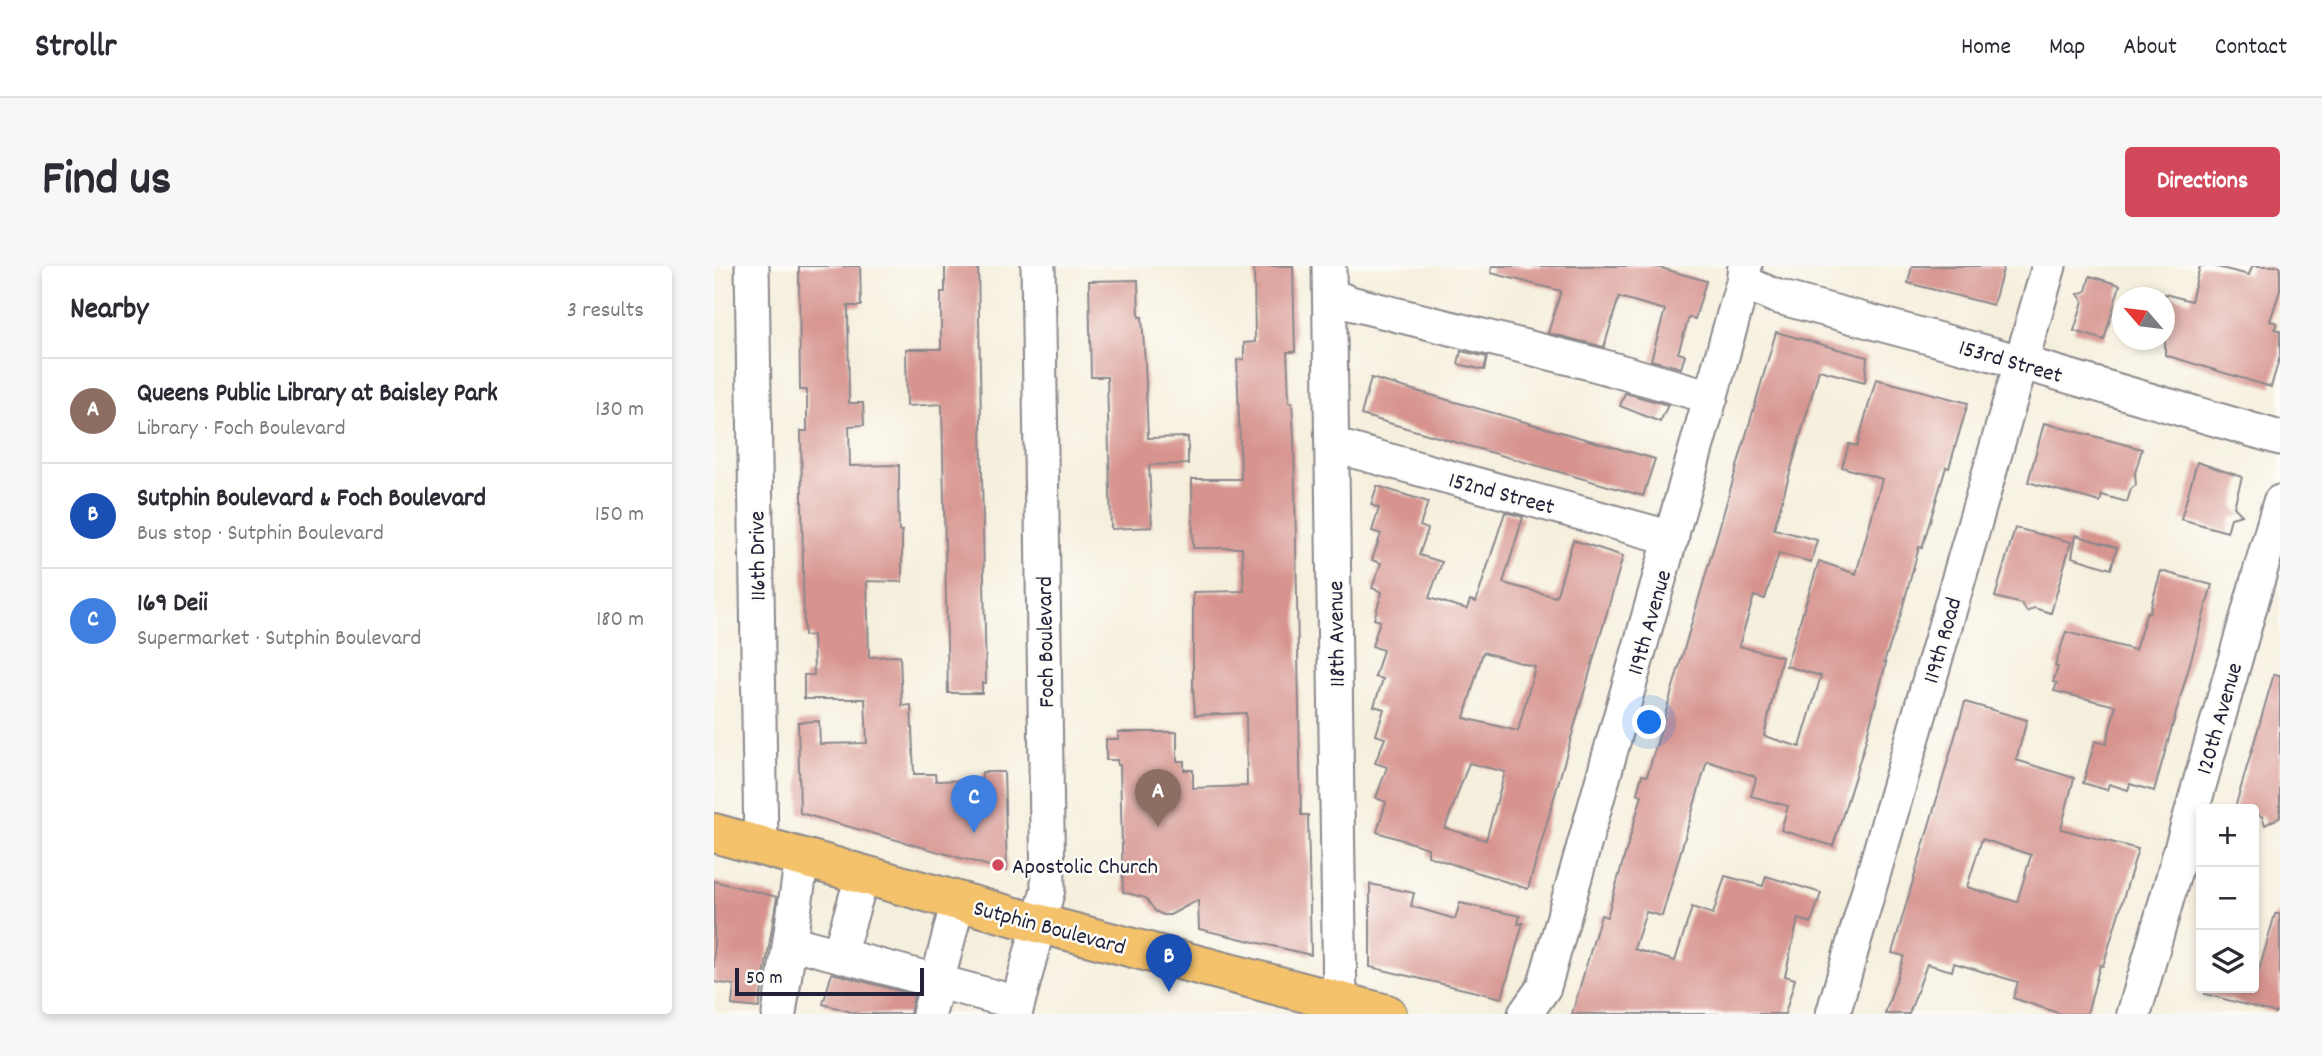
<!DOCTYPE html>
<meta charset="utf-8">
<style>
:root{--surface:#fff;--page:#f7f7f7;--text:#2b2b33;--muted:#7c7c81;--line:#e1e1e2;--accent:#d1495b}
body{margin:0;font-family:Dekko,sans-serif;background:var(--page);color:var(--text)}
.controls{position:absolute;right:21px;bottom:21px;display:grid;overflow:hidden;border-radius:7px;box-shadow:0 4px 10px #0003}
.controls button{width:63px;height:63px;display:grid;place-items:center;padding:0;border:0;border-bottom:2px solid var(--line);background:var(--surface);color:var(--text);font:35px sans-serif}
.compass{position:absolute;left:1398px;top:21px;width:63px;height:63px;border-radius:50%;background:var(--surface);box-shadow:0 4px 10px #0003;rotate:298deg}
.scale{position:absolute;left:21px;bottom:18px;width:189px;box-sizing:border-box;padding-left:7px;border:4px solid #22223b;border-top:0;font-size:19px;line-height:24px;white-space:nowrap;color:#22223b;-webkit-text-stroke:5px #fdfcf7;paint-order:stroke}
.you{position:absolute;left:936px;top:457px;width:24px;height:24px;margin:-18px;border:5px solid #fff;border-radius:50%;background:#1a73e8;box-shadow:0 0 0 10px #1a73e833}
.badge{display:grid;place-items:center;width:46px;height:46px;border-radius:50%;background:var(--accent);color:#fff;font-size:23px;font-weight:700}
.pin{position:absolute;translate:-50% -58px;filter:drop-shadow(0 2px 4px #0008)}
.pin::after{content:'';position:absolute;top:37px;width:24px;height:21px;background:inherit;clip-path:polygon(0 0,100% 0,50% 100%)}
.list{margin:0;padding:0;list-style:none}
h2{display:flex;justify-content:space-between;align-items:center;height:91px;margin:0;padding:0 28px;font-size:30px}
h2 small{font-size:23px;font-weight:400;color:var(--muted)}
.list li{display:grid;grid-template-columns:46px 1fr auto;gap:21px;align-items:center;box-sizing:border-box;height:105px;padding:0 28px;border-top:2px solid var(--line)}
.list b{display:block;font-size:26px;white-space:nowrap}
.list p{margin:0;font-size:23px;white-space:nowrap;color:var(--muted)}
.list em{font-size:23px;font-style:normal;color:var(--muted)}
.icon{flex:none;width:38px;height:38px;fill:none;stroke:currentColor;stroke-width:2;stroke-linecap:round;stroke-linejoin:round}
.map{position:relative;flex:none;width:1566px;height:748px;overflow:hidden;border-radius:7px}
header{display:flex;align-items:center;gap:42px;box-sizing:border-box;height:98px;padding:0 35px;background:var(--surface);border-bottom:2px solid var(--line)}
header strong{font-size:33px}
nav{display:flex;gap:38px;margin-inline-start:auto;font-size:24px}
.intro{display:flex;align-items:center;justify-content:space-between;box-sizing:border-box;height:168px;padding:0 42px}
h1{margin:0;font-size:49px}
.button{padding:18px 32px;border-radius:7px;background:var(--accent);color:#fff;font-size:24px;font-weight:700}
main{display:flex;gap:42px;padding:0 42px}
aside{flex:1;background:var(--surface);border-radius:7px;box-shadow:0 4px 10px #0003}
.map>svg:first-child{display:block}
</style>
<header>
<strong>Strollr</strong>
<nav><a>Home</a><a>Map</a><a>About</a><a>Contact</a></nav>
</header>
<div class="intro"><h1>Find us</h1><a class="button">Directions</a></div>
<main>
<aside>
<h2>Nearby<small>3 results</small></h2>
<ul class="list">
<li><span class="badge" style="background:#8d6e63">A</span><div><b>Queens Public Library at Baisley Park</b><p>Library · Foch Boulevard</p></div><em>130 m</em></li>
<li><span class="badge" style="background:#1a4fb4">B</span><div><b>Sutphin Boulevard &amp; Foch Boulevard</b><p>Bus stop · Sutphin Boulevard</p></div><em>150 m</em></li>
<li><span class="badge" style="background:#3f7fe0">C</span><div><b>169 Deii</b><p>Supermarket · Sutphin Boulevard</p></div><em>180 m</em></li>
</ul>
</aside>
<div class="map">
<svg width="1566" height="748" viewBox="0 0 1566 748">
<rect width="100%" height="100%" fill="#fdfcf7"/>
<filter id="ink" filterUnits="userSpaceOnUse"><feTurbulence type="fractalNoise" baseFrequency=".0143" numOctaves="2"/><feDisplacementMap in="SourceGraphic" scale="14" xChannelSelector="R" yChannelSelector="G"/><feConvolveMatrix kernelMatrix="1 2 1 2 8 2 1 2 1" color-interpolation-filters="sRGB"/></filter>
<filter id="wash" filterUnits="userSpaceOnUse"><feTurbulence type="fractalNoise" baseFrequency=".00686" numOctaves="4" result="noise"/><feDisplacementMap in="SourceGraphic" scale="28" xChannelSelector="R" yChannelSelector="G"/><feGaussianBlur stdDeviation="1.57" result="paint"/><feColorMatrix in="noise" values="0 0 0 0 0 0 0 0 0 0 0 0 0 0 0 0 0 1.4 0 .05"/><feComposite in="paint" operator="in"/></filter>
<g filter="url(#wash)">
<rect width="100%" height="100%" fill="#f5efdd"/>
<g id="blocks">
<!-- building -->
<path fill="#d7948f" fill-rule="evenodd" d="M85,0h61l1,40h-13l1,97h14l1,22 -15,1 1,40 49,-1v25h-1l1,41h3v51l-35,-1 2,76 31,-1 2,50 9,-1 3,69h21l1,7 46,-1v-8h22l3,99 -207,-58 -2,-91 21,-1 1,23 47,-1 -2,-44h-61v-24h10l-1,-40 -9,1 -3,-205h6v-41h-7z
M231,0h33l8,417h-4v10h-34l-6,-289 -35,2 -1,-57h35v-57h4z
M540,0h39l2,86h-8l1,20 1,30h3l2,33 7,380h7l3,140 -112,-26 -1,-29 -28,15h-7l-8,-4 -9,-13 -23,-6 -3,-127h-2l-1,-5h-11v-21h12v-7h59v29h7v9h9v18l54,-2 -1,-73 -51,2 -2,-27v-96l51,-1 -2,-43h-49l-1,-69h49l-4,-119 7,-1v-16l11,-1z
M778,0h162l52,15 -11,38 -6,-2 -11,36 7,2 -4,13 -30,-8 14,-50 -46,-13 -15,50 -56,-14 13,-42 -70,-18z
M1198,0h92l-11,39 -85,-22z
M1486,0h13l36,9 3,-9h28v24l-10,31 7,2 -2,6 5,2v25l-9,31 -106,-32v-61l26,7z
M1376,10l30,9 -16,55 -30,-9 9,-30 -5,-7 8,-3z
M424,14l1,37h3l3,46 3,75 40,-1v27l-39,1 3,62 -41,2 -4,-152h-16l-2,-96z
M1062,66l91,25 -2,25 -46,-12 -45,159 43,11 -6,22 -32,-9 -14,46 -11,-3 -15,50 43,11 -18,79 36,11 21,-71 -35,-10 33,-105 37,13 26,-95 -40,-12 7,-23 8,2 19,-67 92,24 -19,65 -3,-1 -24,81 -3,-1 -19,70 -16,45 2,1 -22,84 -31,99 -52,-16 7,-24 -37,-10 5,-17 -2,-3 -47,-15 -45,155 -16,-4 -12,37 41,12 17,-54 21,7 12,-38 38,10 3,-10 55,17 -10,30 -13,-4 -13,57 10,3 -10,35h-213l29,-99 6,2 35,-122 -5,-2 5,-18 5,1 9,-30z
M747,85l26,6 -3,13 -26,-6z
M657,112l284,81 -12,37 -282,-81z
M911,127l43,12 -8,17 -40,-16z
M1330,157l98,26 -7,24 1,12 -5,4 -4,13 -25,-7 -2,7 -72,-20z
M1483,196l45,15 -8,30 8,8 -11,3 -4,14 -46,-13z
M663,220l51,16 -8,24 8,3 -9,26 23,7 -13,36 38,11 3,-9 6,2 29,-90 18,5 -20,66 53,14 17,-57 50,16 -95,333 -100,-33v-8l-51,-16 9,-30 -10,-4 11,-31 -12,-4 10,-25 -9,-3 8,-26 -10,-3 9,-27 -8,-2 8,-27 -11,-4 8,-25 -6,-2 8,-27 -10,-4 9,-25 -9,-3 9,-26 -9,-3 7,-23 -8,-3zM769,386l52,15 -17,64 -54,-13zM755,497l36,9 -19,68 -41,-12z
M1301,262l56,14 -20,71 -17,-5 -7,4 -5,-8 -27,-7z
M1362,269l41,13 -6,21 -39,-12z
M1447,305l51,14 -58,206 -24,-7 -2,6 -19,-6 -2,6 -24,-7 12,-42 11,3 10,-38 -62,-15 3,-8 -4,-1 5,-15 -3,-1 11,-34 69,18 12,-38 2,1z
M1560,408l6,1v142l-15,8 -3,-9 -8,-2v-5l-19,-1z
M1251,436l62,18 -11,40 58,18 -13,51 77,20 -35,117 -3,-1 -13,49h-26l-48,-16 5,-16 -64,-19 -2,8 -25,-7 -18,50h-24l19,-58 -12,-3zM1268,573l49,16 -14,47 -50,-15z
M0,615l63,16 -18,111 -27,-3 2,-20 -20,-3z
M656,618l44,9 -3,13 44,13 5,-16 60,13 -2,8 5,-1 -21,75 -132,-31z
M1561,648h5v100l-75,-20v-6h49z
M118,707l82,22 -4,19h-52l-35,-10z"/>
</g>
</g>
<g filter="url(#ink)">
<use href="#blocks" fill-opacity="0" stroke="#8c888c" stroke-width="2"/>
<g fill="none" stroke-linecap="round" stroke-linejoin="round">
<!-- minor casing -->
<g stroke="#8c888c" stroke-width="37">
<path id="minor" d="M38,0l9,580
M615,0l11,737
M1029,16l32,14 217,58 288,84
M616,29l20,8 244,61 117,33
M618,179l340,93
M76,676l228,61
M125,688l24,-80
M65,748l23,-156
M215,748l29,-113
M301,748l33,-125 -10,-623
M811,748l19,-27 199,-705 2,-16
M1119,748l216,-748
M1420,748l146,-512"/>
</g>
<!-- major casing -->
<g stroke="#8c888c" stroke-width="42">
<path id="major" d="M0,567l323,90 350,91"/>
</g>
<!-- minor -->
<use href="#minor" stroke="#fff" stroke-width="33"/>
<!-- major -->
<use href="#major" stroke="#f4c26a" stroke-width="38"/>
</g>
</g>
<!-- markers -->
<circle fill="#d1495b" stroke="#fdfcf7" stroke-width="2.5" cx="284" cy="599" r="7"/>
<g text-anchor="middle" stroke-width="5" stroke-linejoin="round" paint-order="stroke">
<!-- street labels -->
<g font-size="23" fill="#22223b" stroke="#fdfcf7">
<text transform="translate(1297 94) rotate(16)" y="8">153rd Street</text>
<text transform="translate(788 226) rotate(15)" y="8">152nd Street</text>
<text transform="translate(42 290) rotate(-91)" y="8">116th Drive</text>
<text transform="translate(934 356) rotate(-74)" y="8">119th Avenue</text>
<text transform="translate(621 368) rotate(-91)" y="8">118th Avenue</text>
<text transform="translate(1227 374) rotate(-74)" y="8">119th Road</text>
<text transform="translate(330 376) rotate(-91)" y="8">Foch Boulevard</text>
<text transform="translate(1504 452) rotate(-74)" y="8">120th Avenue</text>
<text transform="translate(336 660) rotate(15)" y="8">Sutphin Boulevard</text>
</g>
<!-- poi labels -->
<g font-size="23" fill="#22223b" stroke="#fdfcf7" text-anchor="start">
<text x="298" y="607">Apostolic Church</text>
</g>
</g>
</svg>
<div class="controls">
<button>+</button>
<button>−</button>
<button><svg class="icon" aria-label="layers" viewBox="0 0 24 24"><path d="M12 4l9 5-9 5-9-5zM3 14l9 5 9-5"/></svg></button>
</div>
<svg class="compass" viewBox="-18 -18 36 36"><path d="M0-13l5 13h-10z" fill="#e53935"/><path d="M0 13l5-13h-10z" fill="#7c7c81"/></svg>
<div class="scale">50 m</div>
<div class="you"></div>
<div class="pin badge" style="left:444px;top:561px;background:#8d6e63">A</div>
<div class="pin badge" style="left:455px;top:726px;background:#1a4fb4">B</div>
<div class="pin badge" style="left:260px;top:567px;background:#3f7fe0">C</div>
</div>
</main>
